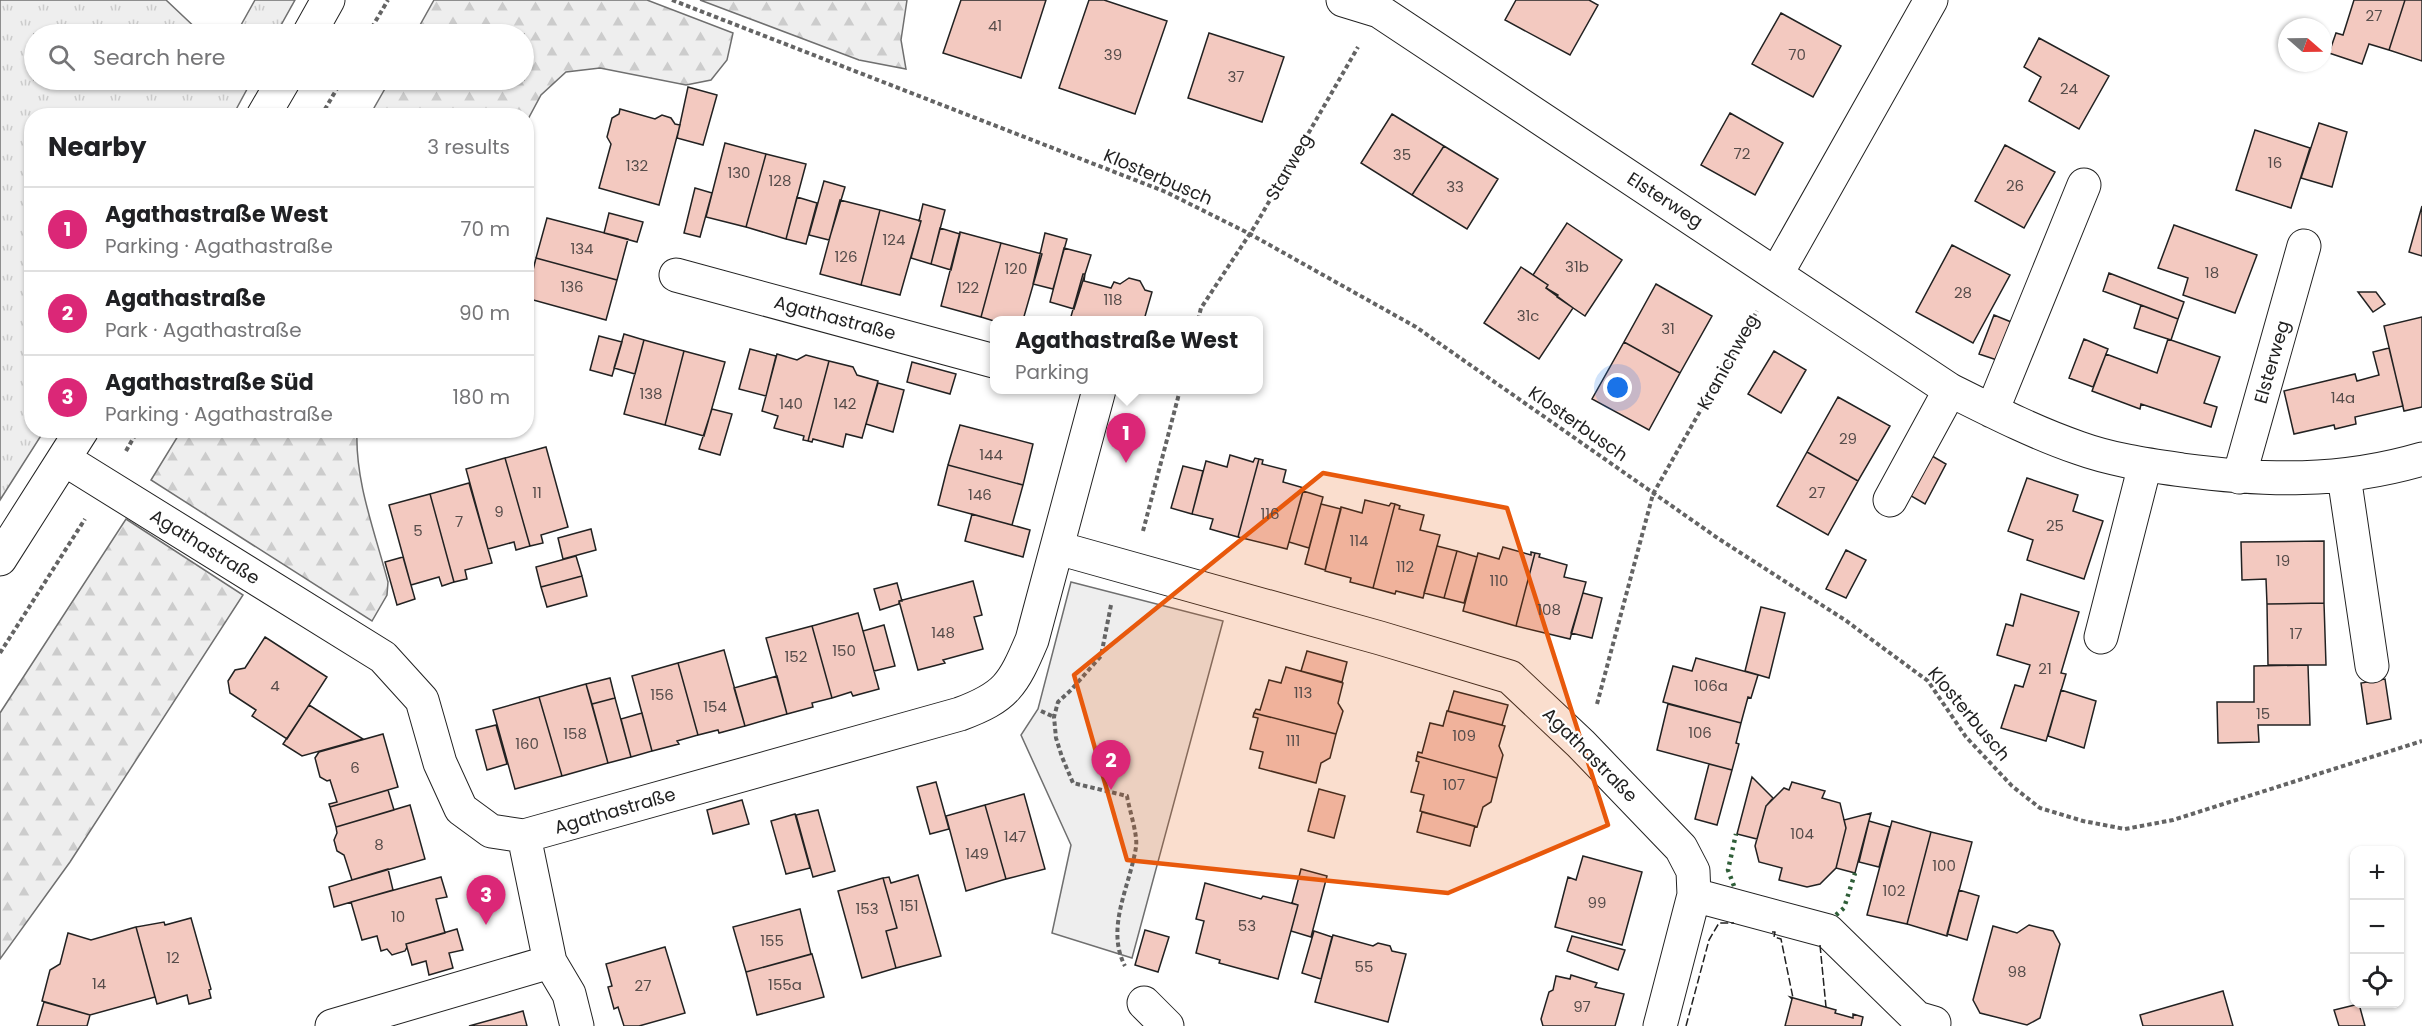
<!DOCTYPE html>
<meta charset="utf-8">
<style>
:root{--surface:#fff;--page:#f6f6f6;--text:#202124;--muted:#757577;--line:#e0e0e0;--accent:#db2777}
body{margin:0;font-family:Poppins,sans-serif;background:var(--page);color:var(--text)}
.controls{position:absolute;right:18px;bottom:18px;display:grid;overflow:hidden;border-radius:12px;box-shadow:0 2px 4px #0004}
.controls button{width:54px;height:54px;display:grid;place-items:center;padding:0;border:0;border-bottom:2px solid var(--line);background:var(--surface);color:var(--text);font:30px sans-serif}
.compass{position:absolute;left:2278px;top:18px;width:54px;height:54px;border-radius:50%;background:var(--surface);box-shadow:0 2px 4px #0004;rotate:110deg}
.you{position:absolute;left:1618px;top:388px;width:21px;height:21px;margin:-15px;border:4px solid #fff;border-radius:50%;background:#1a73e8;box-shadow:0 0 0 9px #1a73e833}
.badge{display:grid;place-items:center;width:39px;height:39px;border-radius:50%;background:var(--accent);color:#fff;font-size:20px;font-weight:700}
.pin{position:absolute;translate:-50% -50px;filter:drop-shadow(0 2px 3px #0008)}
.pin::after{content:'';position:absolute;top:32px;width:21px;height:18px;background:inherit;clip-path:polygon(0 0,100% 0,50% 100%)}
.popup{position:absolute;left:990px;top:316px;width:273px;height:78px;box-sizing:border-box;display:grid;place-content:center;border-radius:12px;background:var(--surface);filter:drop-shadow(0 2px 4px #0005);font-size:20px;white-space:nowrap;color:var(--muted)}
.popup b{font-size:22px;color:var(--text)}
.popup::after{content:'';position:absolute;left:50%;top:100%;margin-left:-12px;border:12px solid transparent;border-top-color:var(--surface)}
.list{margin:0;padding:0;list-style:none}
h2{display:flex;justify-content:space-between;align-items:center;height:78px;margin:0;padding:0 24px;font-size:26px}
h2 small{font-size:20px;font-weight:400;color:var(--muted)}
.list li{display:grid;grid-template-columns:39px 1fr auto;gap:18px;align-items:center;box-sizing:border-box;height:84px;padding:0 24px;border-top:2px solid var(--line)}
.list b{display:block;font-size:22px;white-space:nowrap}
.list p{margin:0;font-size:20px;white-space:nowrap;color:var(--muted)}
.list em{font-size:20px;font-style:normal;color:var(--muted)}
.icon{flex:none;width:33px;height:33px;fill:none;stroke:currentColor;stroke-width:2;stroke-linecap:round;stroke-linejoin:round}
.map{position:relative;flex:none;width:2422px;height:1026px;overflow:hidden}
.search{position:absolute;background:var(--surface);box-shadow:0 2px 4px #0004;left:24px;top:24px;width:510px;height:66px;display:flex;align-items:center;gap:15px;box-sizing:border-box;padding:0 21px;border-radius:33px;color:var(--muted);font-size:22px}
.panel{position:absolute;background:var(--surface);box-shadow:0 2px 4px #0004;left:24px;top:108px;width:510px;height:330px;border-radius:24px}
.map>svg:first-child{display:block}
</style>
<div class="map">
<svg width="2422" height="1026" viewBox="0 0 2422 1026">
<defs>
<pattern id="grass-tufts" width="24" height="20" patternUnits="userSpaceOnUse" patternTransform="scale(1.5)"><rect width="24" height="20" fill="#eee"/><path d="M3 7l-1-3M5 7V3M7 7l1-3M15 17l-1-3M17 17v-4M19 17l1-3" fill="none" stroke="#ccc"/></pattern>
<pattern id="forest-firs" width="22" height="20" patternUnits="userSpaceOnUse" patternTransform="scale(1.5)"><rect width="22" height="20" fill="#eee"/><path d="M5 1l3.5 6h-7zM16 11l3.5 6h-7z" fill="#ccc"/></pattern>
</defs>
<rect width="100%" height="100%" fill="#fff"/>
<!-- grass -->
<path fill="url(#grass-tufts)" stroke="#6f6f6f" stroke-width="1.5" d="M0,0h166l36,34h-168v46h218l-19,35 -201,1v314l12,1 -44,69z
M255,0h40l-19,34h-40z"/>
<!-- forest -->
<path fill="url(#forest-firs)" stroke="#6f6f6f" stroke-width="1.5" d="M434,0h213l86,33 -6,27 -16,20 -25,5 -86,-17 -34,4 -25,23 -14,26 -1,-5 -156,-1 20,-35h134v-46h-109z
M700,0h207l-6,40 5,29 -47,-9z
M181,431h176c-2,51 18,101 31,151l-1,13 -15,26 -221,-141z
M126,519l117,76 -173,267 -70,97v-246z"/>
<!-- green -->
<path fill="#eee" stroke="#6f6f6f" stroke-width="1.5" d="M1071,582l152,39 -91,337 -80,-25 19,-88 -50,-110 17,-26z"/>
<!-- building -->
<path fill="#f3c9c0" stroke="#222" stroke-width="1.5" d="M961,0h85l-25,78 -78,-25z
M1089,0h15l63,21 -32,93 -76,-26z
M1516,0h73l9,5 -28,50 -65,-35z
M2354,0h51l-16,50 -20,-6 -7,20 -33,-11 7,-20 7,2z
M2405,0h17v61l-33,-11z
M1781,13l60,33 -28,51 -61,-33z
M1209,33l75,24 -22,65 -74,-24z
M2039,38l70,38 -30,53 -50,-28 12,-24 -17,-10z
M688,87l29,8 -14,50 -26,-7z
M620,109l35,10 7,-4 9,3 4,6 5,1 -21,80 -60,-17 12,-44 -4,-7 5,-19 7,-4z
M1730,113l53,30 -28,52 -54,-30z
M1392,114l52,32 -32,49 -51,-32z
M2319,123l28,9 -15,55 -31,-9z
M2255,130l55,18 -19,60 -55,-18z
M725,143l41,11 -20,73 -40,-10z
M2005,145l50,27 -31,56 -49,-27z
M1444,146l54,33 -31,50 -55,-34z
M766,154l40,10 -20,75 -40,-12z
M824,181l21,6 -16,53 -20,-5z
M695,188l17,5 -12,44 -16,-4z
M797,197l20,6 -11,41 -20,-5z
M840,200l40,10 -19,75 -41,-11z
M923,204l22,6 -14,54 -20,-6 10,-37h-2z
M2422,206v50l-13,-4z
M880,210l41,11 -21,74 -39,-10z
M609,213l34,9 -6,20 -33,-9z
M547,218l81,21 -11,41 -81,-22z
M1567,223l55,37 -37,56 -28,-19 1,-2 -12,-7 2,-3 -15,-10z
M2174,225l83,30 -22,58 -52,-18 5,-17 -30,-10z
M940,228l20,6 -9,36 -20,-6z
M960,232l41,11 -20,74 -40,-11z
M1045,233l22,6 -14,50 -20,-5z
M1001,243l41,11 -19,66 -29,1 -13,-4z
M1952,245l58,30 -37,68 -57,-31z
M1064,248l27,7 -17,54 -24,-7z
M536,258l81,22 -11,40 -80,-22z
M1521,267l27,18 -2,3 27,20 -34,51 -55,-36z
M2109,273l75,29 -6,17 -75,-28z
M1083,274h2l-1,7 27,7 3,-6 6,2 9,-6 11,3 5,9 7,2 -8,28h-74z
M1656,284l56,32 -32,57 -56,-31z
M2358,292h18l9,12 -12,8z
M2141,305l37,14 -7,21 -37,-12z
M1994,315l22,9 -16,37 -21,-7z
M2422,317v90l-18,4 -20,-85z
M624,334l20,6 -9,34 -21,-6z
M599,336l23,6 -10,34 -22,-6z
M2084,339l24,10 -15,38 -24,-9z
M2168,339l52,18 -16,46 13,4 -6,20 -70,-23 -1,5 -48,-18 14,-37 51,19z
M644,340l40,11 -19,74 -41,-11z
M1624,342l56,31 -31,57 -57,-31z
M2389,348l14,58 -48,11 1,7 -21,5 -1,-4 -40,9 -10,-43 71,-17 2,7 22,-6 -6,-23z
M750,349l26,7 -10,40 -27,-7z
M684,351l41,11 -21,74 -39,-11z
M1774,351l32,19 -25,43 -33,-19z
M777,354l20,6 9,-5 23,6 -21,80 -5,-1 1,-4 -30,-8 4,-12 -16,-5z
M829,361l24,6 4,8 21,6 -16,57 -16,-4 -3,13 -30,-8 -1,3 -4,-1z
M912,362l44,12 -6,20 -43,-12z
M878,383l26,7 -11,42 -27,-8z
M1838,397l52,29 -32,55 -51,-29z
M712,409l20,5 -12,41 -21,-6z
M960,425l73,19 -10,41 -75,-20z
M546,447l22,80 -27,8 2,8 -13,3 -25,-88z
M1807,452l51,29 -30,54 -51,-29z
M1927,453l19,11 -21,40 -19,-11z
M1230,455l23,7 2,-4 4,1 -21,78 -28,-8 3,-10 -21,-5 14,-53 21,6z
M505,458l25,88 -14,4 -2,-8 -26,7 -22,-80z
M1259,459l4,1 -1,4 24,6 -3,12 21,6 -17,61 -49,-12z
M948,465l75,20 -11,40 -74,-20z
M1183,466l20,5 -11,43 -21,-6z
M2027,478l51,17 -5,16 30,10 -19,58 -57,-19 6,-20 -25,-9z
M469,483l23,80 -27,7 2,9 -13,3 -24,-88z
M1303,491l20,6 -14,51 -20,-6z
M430,494l24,88 -12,4 -3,-9 -28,8 -22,-80z
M1365,500l24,6 2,-3 4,1 -22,84 -23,-6 1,-4 -26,-7 16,-64 21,6z
M1321,504l20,5 -16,61 -20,-6z
M1395,504l5,2 -1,3 25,6 -4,15 20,5 -17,63 -27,-7 -1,3 -22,-6z
M972,514l58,16 -7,27 -58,-16z
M591,529l5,21 -33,9 -5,-21z
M2324,541v62l-57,1 -1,-25 -24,1 -1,-38z
M1437,546l20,5 -13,47 -20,-5z
M1503,547l28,8v-3l4,1 -19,73 -53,-15 15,-58 21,6z
M1846,550l20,10 -20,38 -20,-9z
M1457,551l20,6 -13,46 -20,-5z
M1535,553l5,1 -1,3 28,8 -3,12 22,5 -16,57 -54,-13z
M576,556l6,20 -41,11 -5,-20z
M403,557l12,42 -18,6 -12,-43z
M582,576l5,20 -40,11 -6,-20z
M973,581l9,34 -8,2 9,32 -40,11 2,3 -27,7 -19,-69z
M897,583l5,18h-3v3l-19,6 -6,-21z
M1583,593l19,5 -10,40 -21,-5z
M2021,594l58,18 -18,61 5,1 -20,67 -45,-13 14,-43 8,2 7,-22 -33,-10 9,-31 7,2z
M2324,603l2,62h-58l-1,-61z
M1761,607l24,6 -16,65 -24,-7z
M858,613l21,76 -26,7 -2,-4 -19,6 -20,-72z
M884,625l11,41 -21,5 -11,-40z
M812,626l20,72 -20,5 1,4 -26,7 -21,-76z
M265,637l62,40 -40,62 -35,-23 4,-6 -26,-17 -2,-12 7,-11 10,-2z
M724,650l21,76 -26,7 -1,-3 -20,5 -20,-72z
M1307,651l40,11 -5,20 -41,-11z
M1696,658l62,17 -7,23 -3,-1 -7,26 -78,-21 10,-36 19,5z
M678,663l20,72 -21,6 2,3 -27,7 -20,-75z
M2308,665l2,60h-52l1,17 -41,1 -1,-41h37v-36z
M1286,667l57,16 -5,20 5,8 -7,23 -82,-21 2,-4 4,1 9,-30 12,3z
M777,676l10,38 -42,12 -11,-38z
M610,678l5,20 -23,6 -6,-20z
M2385,679l6,40 -24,5 -6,-41z
M586,684l22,79 -46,13 -23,-79z
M2061,690l35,11 -12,47 -36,-12z
M1454,691l54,14 -6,20 -54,-14z
M539,697l23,79 -47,13 -22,-79z
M615,698l16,59 -23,6 -16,-59z
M1668,704l73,19 -5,20 3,1 -7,26 -75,-20z
M309,705l54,34 -61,17 -19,-12z
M1447,711l58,15 -6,20 4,9 -6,23 -80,-22 1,-4 4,1 8,-30 13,3z
M642,713l10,38 -21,6 -10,-38z
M1254,713l82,21 -6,24 -9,5 -5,20 -57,-15 4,-16 -13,-3 8,-31 -5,-1z
M496,725l11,39 -20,6 -11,-40z
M383,734l15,53 -68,20 -1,-3 8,-2 -7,-22 -3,1 -7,-4 -5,-19 4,-6z
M1417,756l80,22 -6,24 -8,5 -6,20 -57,-16 4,-16 -13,-3 8,-30 -3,-1z
M1709,764l23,6 -15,55 -22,-6z
M1752,777l21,21 -7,8 -9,33 -20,-5z
M936,782l13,47 -19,5 -13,-47z
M1792,782l33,9 -3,7 18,5 6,25 -10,40 -16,16 -13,3 -28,-7 3,-12 -23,-6 -4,-16 11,-40 18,-18 5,2z
M1319,789l26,7 -11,42 -26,-7z
M388,790l6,20 -58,17 -6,-20z
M1024,794l21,75 -39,10 -21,-74z
M742,800l7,24 -36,10 -6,-24z
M410,805l15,54 -73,21 -8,-25 -7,-4 -3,-11 3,-7 -1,-6z
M985,805l21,74 -40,12 -20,-75z
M818,810l17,61 -22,6 -17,-62z
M1422,812l53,14 -5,20 -53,-14z
M1871,813l-16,60 -19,-5 10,-40 -2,-8z
M795,814l15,54 -24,6 -15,-53z
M1869,821l21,6 -11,40 -20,-5z
M1892,821l39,11 -24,92 -40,-9z
M1931,832l41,10 -25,94 -40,-12z
M1583,856l59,16 -20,73 -67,-18 13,-50 8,3z
M388,869l5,21 -59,17 -5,-20z
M1301,869l26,7 -16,61 -20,-6 7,-26 -6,-2z
M918,875l23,81 -45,12 -10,-37 11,-3 -14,-50 6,-1 2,6z
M441,877l6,20 -11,2 9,34 -39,11 1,3 -2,4 -13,4 -5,-6 -6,2 -4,-15 -15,4 -11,-38z
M883,878l14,50 -11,3 10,37 -34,10 -24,-87z
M1205,883l56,16 2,-3 35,9 -20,74 -59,-16 1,-3 -24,-7 8,-32 -8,-2z
M1959,890l20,6 -12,44 -20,-6z
M800,909l11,45 -65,18 -13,-45z
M191,918l20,71 -2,1 2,8 -22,6 -2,-9 -30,9 -21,-77 28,-5 1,3z
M2029,925l24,6 7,13 -20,74 -13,7 -47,-12 -7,-13 20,-74 24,7z
M136,927l19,70 -65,18 -48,-14 8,-31 10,-6 8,-31 23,7z
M457,929l6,21 -14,3 4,15 -24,7 -3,-14 -14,4 -6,-21z
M1145,930l24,7 -11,35 -23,-7z
M1314,931l18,6 -11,42 -19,-6z
M1333,935l40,11 5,-3 12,3 2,5 14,3 -18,68 -73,-20z
M1572,936l53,14 -7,20 -51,-19z
M665,947l20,66 -46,13h-15l-6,-19 -4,2 -6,-22 4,-1 -6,-22z
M812,954l12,43 -67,18 -11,-43z
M1571,975l26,8 -2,4 29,7 -9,32h-72l-2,-7 8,-27 4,-2 3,-14 14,3z
M2223,991l10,35h-90l-3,-11z
M1790,997l46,13 -1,3 18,5v-4l10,3 -2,9h-76l7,-27z
M44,1002l46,13 -3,11h-50z
M2359,1004l6,22h-26l-5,-16z
M523,1011l4,15h-58z"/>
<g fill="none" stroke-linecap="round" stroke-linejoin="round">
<!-- minor casing -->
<g stroke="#222" stroke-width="35">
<path id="minor" d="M1343,0l36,11 571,379c42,21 85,43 129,58 33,12 69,17 103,22 84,11 158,13 240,-11
M309,34l19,-34
M263,116l21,-36
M1777,273l154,-273
M676,275l318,86
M1992,411l92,-226
M64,459l319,198 39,43 18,63 21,46 30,22 33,5 436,-122c46,-17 53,-29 72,-74l67,-250h-2
M2344,476l28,190
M2239,477l65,-231
M1890,500l60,-110
M1058,548l322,90 130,39 71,67 100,104 12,23 1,24 -34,131
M0,559l82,-129
M2101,637l44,-172
M524,836l26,126 19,32 8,32
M1694,895l134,36 89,87 17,5
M1144,1003l23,23
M332,1026l218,-64"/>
</g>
<!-- path -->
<path stroke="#646464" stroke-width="4" stroke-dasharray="4.5 3" stroke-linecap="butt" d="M672,0l494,192 84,42 166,93 303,212 126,81 83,61 38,56 46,49 28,22 43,13 42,8 48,-9 249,-79
M368,34l20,-34
M321,116l21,-36
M1198,320l3,-12 54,-82 103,-179
M126,451l12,-21
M1143,531l37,-141
M1111,605l-10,51 -30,34 -13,12 -4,15 2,21 6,19 11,26 54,13c2,13 11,39 9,51 -6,39 -31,81 -11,119
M0,653l85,-134
M1597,704l56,-210 104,-183
M1041,711l13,6"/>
<!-- minor -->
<use href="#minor" stroke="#fff" stroke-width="33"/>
<!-- hedge -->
<path stroke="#2f5e38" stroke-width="4.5" stroke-dasharray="3 4.5" stroke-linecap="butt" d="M1734,886l-6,-16 8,-36
M1836,915l8,-7 11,-35"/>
<!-- fence -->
<path stroke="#222" stroke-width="1.5" stroke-dasharray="8 3" stroke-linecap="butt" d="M1772,932h3l-1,5 7,2 12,59
M1820,945l6,62
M1686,1026l23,-86 10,-17h15"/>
</g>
<!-- marked area -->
<path fill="#e8590c" fill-opacity="0.2" stroke="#e8590c" stroke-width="4.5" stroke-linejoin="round" d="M1323,473l184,35 101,317 -160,68 -321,-33 -53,-185z"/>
<g text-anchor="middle" stroke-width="4.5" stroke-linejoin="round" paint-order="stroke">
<!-- number labels -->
<g font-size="15" fill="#564c4a">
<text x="2374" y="21">27</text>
<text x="995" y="31">41</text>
<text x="1113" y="60">39</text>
<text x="1797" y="60">70</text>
<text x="1236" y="82">37</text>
<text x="2069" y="94">24</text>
<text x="1742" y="159">72</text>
<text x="1402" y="160">35</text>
<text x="2275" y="168">16</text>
<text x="637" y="171">132</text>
<text x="739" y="178">130</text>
<text x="780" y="186">128</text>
<text x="2015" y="191">26</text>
<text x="1455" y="192">33</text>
<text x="894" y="245">124</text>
<text x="582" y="254">134</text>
<text x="846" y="262">126</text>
<text x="1577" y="272">31b</text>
<text x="1016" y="274">120</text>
<text x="2212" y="278">18</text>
<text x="572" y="292">136</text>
<text x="968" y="293">122</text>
<text x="1963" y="298">28</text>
<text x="1113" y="305">118</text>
<text x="1528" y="321">31c</text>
<text x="1668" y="334">31</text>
<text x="651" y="399">138</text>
<text x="2343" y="403">14a</text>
<text x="791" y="409">140</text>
<text x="845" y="409">142</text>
<text x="1848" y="444">29</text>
<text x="991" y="460">144</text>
<text x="537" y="498">11</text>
<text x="1817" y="498">27</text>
<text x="980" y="500">146</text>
<text x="499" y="517">9</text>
<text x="1270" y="519">116</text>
<text x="459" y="527">7</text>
<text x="2055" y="531">25</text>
<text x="418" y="536">5</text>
<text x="1359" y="546">114</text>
<text x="2283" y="566">19</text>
<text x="1405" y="572">112</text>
<text x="1499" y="586">110</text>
<text x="1549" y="615">108</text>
<text x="943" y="638">148</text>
<text x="2296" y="639">17</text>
<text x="844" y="656">150</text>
<text x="796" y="662">152</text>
<text x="2045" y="674">21</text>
<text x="275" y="691">4</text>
<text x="1711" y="691">106a</text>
<text x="1303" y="698">113</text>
<text x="662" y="700">156</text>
<text x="715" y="712">154</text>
<text x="2263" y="719">15</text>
<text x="1700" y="738">106</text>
<text x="575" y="739">158</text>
<text x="1464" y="741">109</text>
<text x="1293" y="746">111</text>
<text x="527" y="749">160</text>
<text x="355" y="773">6</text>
<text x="1454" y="790">107</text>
<text x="1802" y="839">104</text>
<text x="1015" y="842">147</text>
<text x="379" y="850">8</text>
<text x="977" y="859">149</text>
<text x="1944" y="871">100</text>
<text x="1894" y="896">102</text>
<text x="1597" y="908">99</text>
<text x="909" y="911">151</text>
<text x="867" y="914">153</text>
<text x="398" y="922">10</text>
<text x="1247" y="931">53</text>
<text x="772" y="946">155</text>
<text x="173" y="963">12</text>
<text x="1364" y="972">55</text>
<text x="2017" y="977">98</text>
<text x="99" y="989">14</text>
<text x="785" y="990">155a</text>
<text x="643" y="991">27</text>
<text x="1582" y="1012">97</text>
</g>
<!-- street labels -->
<g font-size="18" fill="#222" stroke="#fff">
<text transform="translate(1289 167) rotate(-60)" y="6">Starweg</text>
<text transform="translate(1158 177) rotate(23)" y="6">Klosterbusch</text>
<text transform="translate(1665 200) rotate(33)" y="6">Elsterweg</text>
<text transform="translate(835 318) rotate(15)" y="6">Agathastraße</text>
<text transform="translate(1728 362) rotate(-61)" y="6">Kranichweg</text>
<text transform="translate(2272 362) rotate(-74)" y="6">Elsterweg</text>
<text transform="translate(1578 424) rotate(35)" y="6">Klosterbusch</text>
<text transform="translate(205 547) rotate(32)" y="6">Agathastraße</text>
<text transform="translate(1969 714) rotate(50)" y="6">Klosterbusch</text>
<text transform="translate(1590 755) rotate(45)" y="6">Agathastraße</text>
<text transform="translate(615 811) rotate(-16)" y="6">Agathastraße</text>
</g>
</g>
</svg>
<div class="controls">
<button>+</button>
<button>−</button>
<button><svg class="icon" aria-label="locate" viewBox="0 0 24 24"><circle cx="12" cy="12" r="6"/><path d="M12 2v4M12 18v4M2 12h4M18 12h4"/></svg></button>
</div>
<svg class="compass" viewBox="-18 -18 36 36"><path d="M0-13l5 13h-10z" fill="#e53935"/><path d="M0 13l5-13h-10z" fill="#757577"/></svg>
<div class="you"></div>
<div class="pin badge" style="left:1126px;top:463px">1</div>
<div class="popup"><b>Agathastraße West</b>Parking</div>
<div class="pin badge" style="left:1111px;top:790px">2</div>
<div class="pin badge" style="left:486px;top:925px">3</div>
<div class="search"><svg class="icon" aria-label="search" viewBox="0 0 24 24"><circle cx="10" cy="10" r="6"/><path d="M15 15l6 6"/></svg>Search here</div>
<section class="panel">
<h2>Nearby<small>3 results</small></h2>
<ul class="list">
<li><span class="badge">1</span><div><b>Agathastraße West</b><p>Parking · Agathastraße</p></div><em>70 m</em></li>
<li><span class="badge">2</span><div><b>Agathastraße</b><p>Park · Agathastraße</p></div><em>90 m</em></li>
<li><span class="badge">3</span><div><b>Agathastraße Süd</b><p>Parking · Agathastraße</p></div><em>180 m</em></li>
</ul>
</section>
</div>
